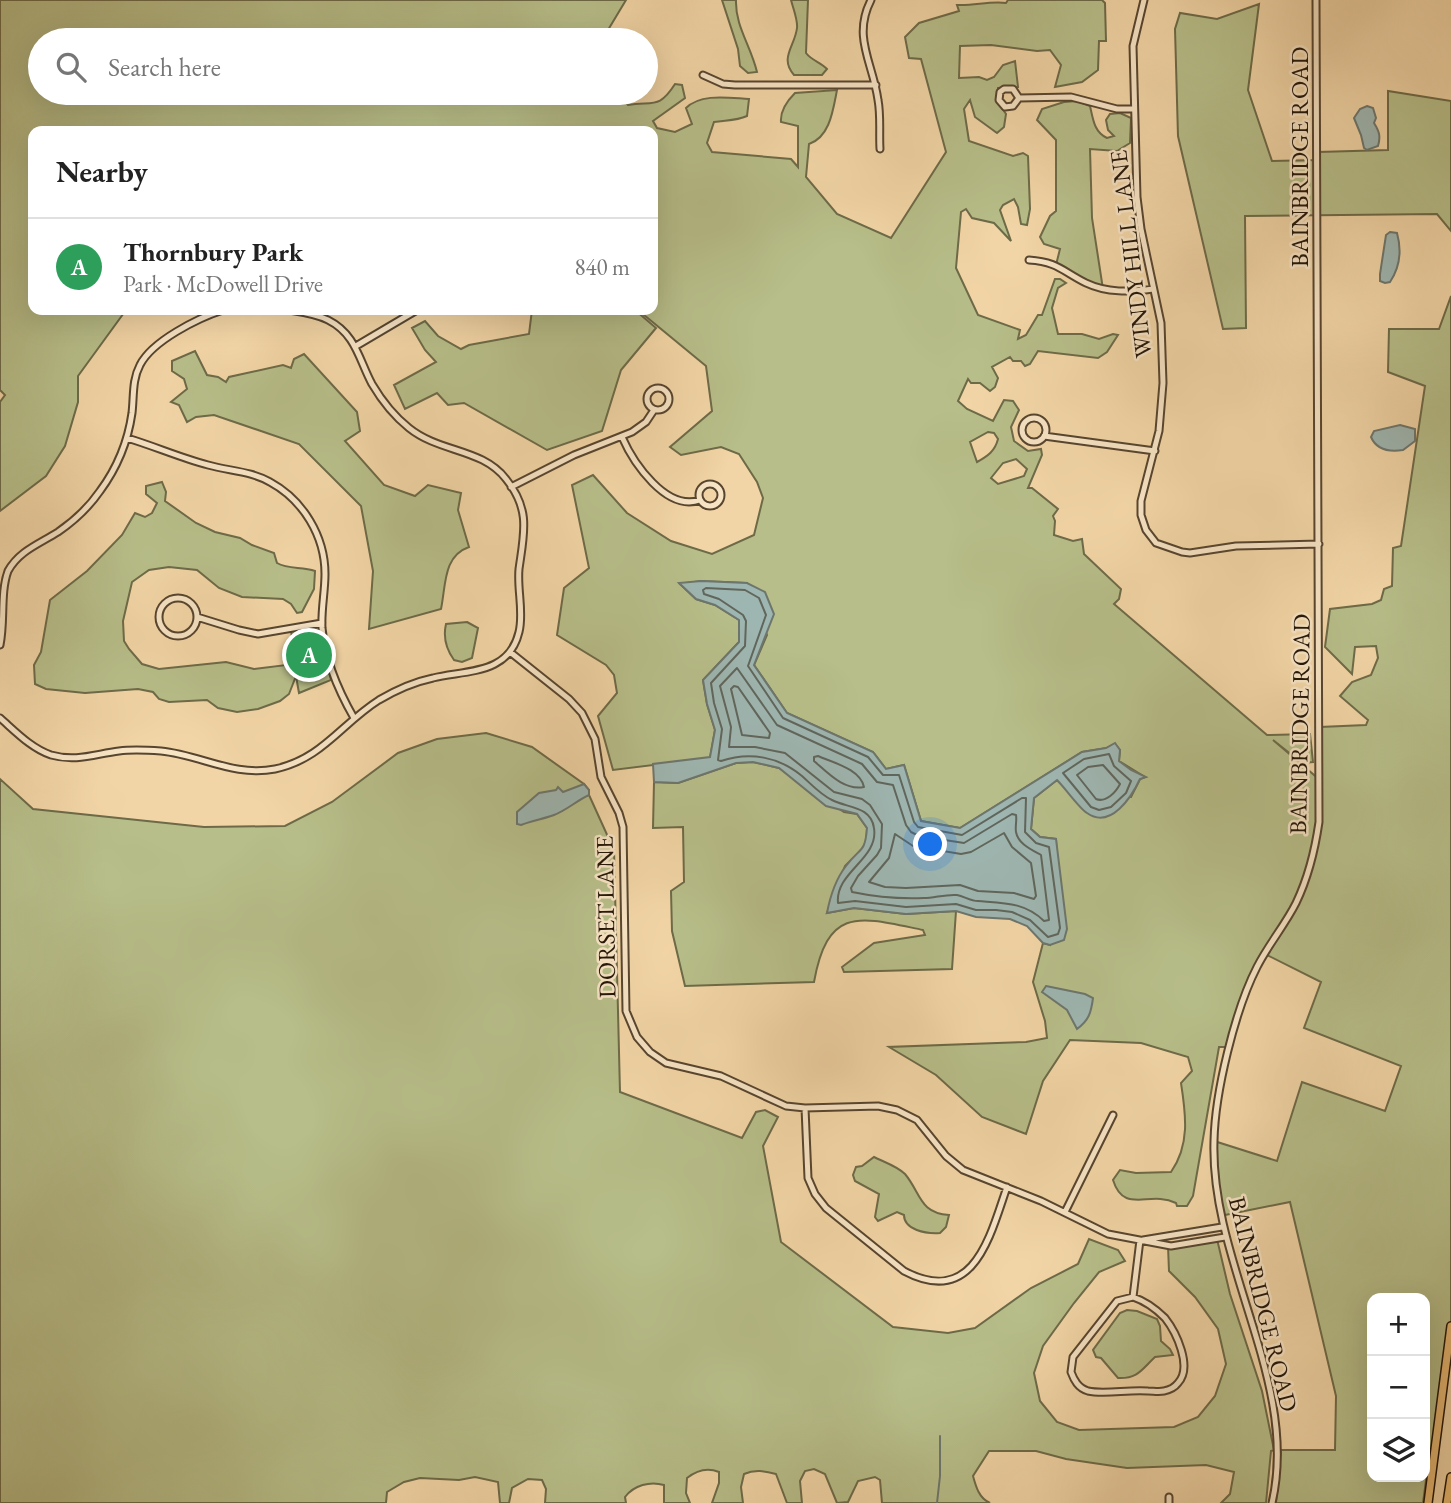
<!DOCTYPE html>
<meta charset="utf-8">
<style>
:root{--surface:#fff;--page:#f6f6f6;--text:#222;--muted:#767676;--line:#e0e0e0;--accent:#0f766e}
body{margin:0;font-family:"EB Garamond",serif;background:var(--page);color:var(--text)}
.controls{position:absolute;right:21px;bottom:21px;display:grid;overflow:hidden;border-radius:14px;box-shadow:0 7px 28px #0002}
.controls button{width:63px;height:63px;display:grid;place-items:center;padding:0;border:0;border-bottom:2px solid var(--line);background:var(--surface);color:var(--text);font:35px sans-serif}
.you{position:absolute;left:931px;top:845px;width:24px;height:24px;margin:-18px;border:5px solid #fff;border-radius:50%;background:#1a73e8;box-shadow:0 0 0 10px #1a73e833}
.badge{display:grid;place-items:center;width:46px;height:46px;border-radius:50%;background:var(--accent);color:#fff;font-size:23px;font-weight:700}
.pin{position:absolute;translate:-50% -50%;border:4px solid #fff;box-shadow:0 2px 7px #0006}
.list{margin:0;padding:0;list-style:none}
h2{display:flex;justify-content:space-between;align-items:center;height:91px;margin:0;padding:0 28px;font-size:30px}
h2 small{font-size:23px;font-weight:400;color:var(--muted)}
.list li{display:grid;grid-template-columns:46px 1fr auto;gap:21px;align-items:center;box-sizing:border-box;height:98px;padding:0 28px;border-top:2px solid var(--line)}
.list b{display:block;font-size:26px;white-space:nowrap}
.list p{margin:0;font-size:23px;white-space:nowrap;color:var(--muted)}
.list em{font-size:23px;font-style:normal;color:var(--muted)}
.icon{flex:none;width:38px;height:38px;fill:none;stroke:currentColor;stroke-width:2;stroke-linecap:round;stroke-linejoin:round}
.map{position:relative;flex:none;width:1451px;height:1503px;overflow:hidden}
.search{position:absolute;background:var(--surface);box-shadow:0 7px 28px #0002;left:28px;top:28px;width:630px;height:77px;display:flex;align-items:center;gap:18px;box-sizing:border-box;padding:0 24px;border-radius:38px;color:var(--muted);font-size:26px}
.panel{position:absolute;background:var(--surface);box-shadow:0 7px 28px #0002;left:28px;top:126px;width:630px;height:189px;border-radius:14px}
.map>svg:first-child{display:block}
</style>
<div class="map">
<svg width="1451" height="1503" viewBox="0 0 1451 1503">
<rect width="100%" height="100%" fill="#f2d5a6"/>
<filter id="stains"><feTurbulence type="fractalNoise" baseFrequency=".00286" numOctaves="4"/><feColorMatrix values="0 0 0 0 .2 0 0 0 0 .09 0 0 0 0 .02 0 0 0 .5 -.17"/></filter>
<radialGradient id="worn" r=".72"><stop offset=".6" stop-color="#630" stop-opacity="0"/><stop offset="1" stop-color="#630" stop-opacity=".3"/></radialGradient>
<!-- green -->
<path fill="#b7be89" stroke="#6d6a48" stroke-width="2" fill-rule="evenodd" d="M0,0h626l-24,40h-562v53h577l11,12c26,-4 31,4 47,-21l7,1 3,13 -32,23 4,7 18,4 17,-8 -6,-16c15,-15 43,-10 63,-9l-2,17c-11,5 -21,4 -33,6l-7,21 5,9 79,7 7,8v-41l-17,-4c-1,-11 6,-21 14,-29l42,-3c-4,20 -7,47 -28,54l-3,33 31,37 54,24 55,-86 -25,-93 -12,-1 -4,-21 14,-14 40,-12 -2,-6c17,1 32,-4 49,-2l2,-3h94l3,3 1,38h-7l-1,29 -16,12 -27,5 6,-22 -11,-15 -13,1 -46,-6 -31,1 -1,32 20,-1 8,3 7,-3 9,-12 12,-4 3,26 -20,1 -1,13 9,13 -2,13 -7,6 -22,-16 -5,-17 -6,9 5,32 44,15 10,-3 5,3 2,53 -3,16 -6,-1 -3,-17 -4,-8 -11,6 -3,5 11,31 -17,-18 -22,-5 -6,-9 -5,3 -5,56 22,47 42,15 -2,9 8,-4 12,-20h4l13,-36h5l6,4 -8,5 -6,20 6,26h24l17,5 14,-5 5,1 -11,17 -9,6 -60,-7 -8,13 -5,2 -4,-5h-8l-3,-4 -18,10 6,11 -3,9 -5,4 -10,-8h-9l-3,-4 -10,22 9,8 26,12 11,-21 9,1 6,9 -8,17 3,14 14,10 13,-2 1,6 -14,33h4l26,21 -5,7 2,5 -1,14 19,6 9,-2 2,15 37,35 -2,10 -5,5 153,131 43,-1 3,28 -11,1 -29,-23 47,40v-53l46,-2 2,-5 -28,-24 12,-14 19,-7 7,-17 -2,-12 -21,1 -3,27 -27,-27 5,-38 42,-5 9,-4 3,-11 8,-3 1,-38 8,-2 24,-160 -37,-14 1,-43h50l12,-33v1029l-16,125h-5l-7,53h-147l5,-53h54l1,-54 -46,-194 -70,14 -6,-75 63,20 25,-79 83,29 16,-45 -97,-38 17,-46 -56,-28 -15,28 -19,65h-12l-26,149 -6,10h-10l-1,-3c-27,-13 -52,12 -63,-23l7,-10 16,3 35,-1c19,-27 15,-57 10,-89l11,-12 -4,-14 -47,-14 -71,-3 -27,41 -17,53 -44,-17 -46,-42 -47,-28 137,-5 21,-4 -2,-17 -12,-39 10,-39 7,2 7,-86 -1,-20 -16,-2 -9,-8 3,-31 23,-18 13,13 61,4 9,-18 5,-2 -26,-16 1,-11 -5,-6 -8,4 -25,4 -122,76 -39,-7 -17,-56 -18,4 -13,-17 -86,-39 -33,-48 13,-30 -20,-52 -46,-2 -21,3 16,15 19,6 24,15v22l-36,38 4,24 8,26 -5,28 -97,12 -15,-54 19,-23 -3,-18 -8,-10 -49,-30 7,-47 25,-20 -17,-83 21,-10 34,38 44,28 41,13 42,-19 9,-37 -6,-16 -18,-28 -18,-7 -40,8 -11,-8 42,-36 -6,-45 -68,-56h15v-179h-620v179h93l-48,66v26l-13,44 -19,30 -46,35v-109l5,-7 -5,-5zM988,432l6,1 4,6c-3,12 -10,17 -21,23l-7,-20zM1016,459l11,10 -3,7 -26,8 -7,-6 12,-15zM1372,1298h53v179h-53z
M722,0h14c-1,26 15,46 21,72l-9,1 -8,-7 -2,-17z
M791,0h17l-2,53c6,8 15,9 21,16l-5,6h-28c-15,-17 1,-29 3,-47 1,-8 -4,-20 -6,-28z
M1259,4l-11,86 24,71 45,-1 1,-8 70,-2v-59l63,10v130l-14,-17 -192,2 1,112 -23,1 -45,-193 -3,-107 5,-16 37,6z
M1077,101l13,5c3,13 4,26 17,32l7,-2 -6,-6 -2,-10 4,-6 10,-1 11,5 -1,25 -13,8 -27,-2 2,69 11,71 -47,-24 4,-16 -16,-5 -4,-7 10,-21 6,-5v-71l-19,-20 5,-11 22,-7z
M532,310h103l21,18 -35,42 -19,61 -55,19 -83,-47 -16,2 -11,-12 -32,16 -11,-24 42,-23 -11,-12 -13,-22 13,-7 13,15 23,13 8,-4 60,-11z
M195,351l12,24 11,2 8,5 3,-5 54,-12 8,3 3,-9 10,-5 53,58 3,19 -15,10 39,44 31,11 13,-11 33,8 -3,17 11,37c-26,9 -23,38 -28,62l-72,20 4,-58 -12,-65 -62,-62 -85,-29 -18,2 -9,5 -8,-17 -8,-3 16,-13 -3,-10 -12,-8v-10z
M162,482l4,10 -1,9 31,22 19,9 25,6 12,7 22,8 3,10c12,7 25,3 38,8l-1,18 -12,23 -5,1 -6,-9 -8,-5 -41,-2 -23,-9 -22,-18 -28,-3 -20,3 -17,12 -9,39 1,20 5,8 13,15 17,5 67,-7 28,7 41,-5 -4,-34 22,-3 7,5 11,48 -32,13 -3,-17 -7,18 -9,7 -22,8 -21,3 -19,-4 -11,-8 -38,2 -10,-3 -6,-7 -15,-3 -53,4 -39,-4 -11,-5 -1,-19 7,-13 9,-52 37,-29 35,-36 13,-22 10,4 7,-4 5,-10 -11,-9v-8z
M467,622l11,6 -6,30 -10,4 -8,-2c-8,-11 -11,-23 -8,-36z
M486,733l46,14 52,37 5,6v5l25,55 6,242 122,46 14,-26 9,-2 13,7 -15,29 18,96 112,85 55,6 27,-5 56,-40 47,-24 11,-25 29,11 7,11 -26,11 -25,31 -31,43 -9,27 6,28 17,21 22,8 95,-3 24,-10 17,-21 11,-32 -8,-35 -23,-32 -26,-26 -1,-25 49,-7 13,55 32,97 12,59 -3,1 -5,52h-45l9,-9 4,-22 -28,-7 -79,3 -61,-9 -30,-8h-47l-16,25c3,11 6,22 17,27h-108l-2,-23 -5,-3 -17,4 -10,21 -11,1 -12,-29 -11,-5 -9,2 -5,10 2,22h-15l-11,-29c-11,-3 -21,-5 -32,0l-3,13 2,16h-31l7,-20v-11c-12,-5 -22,-2 -32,6l-1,15 4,10h-26v-18c-14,-4 -30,0 -39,12l1,6h-81l1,-14 -4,-9 -14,-1 -16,9 -3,15h-9l-2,-21 -23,-5 -16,3 -39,-2 -16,4 -17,10 -1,11h-386v-724l33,30 171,18 81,-1 47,-24 66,-49 39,-14z
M753,762l26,6 65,44 13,2 10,14 -1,17 -21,21 -18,47 27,-5 52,6 50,-3 -4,58 -108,3 -2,-5 32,-24 51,-8 -2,-5c-63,-13 -95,-25 -109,52l-129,4 -13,-55 -1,-40 13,-9 -1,-55 -30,1 1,-46 24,1 58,-20z
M874,1157c10,5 23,9 31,17 16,19 14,39 44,41l-3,12 -6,6c-14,1 -36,-3 -36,-18l-7,-3 -19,9 -3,-4 4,-23 -24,-13 -2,-6 3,-8 6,-1z
M1127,1310l10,1 20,8 3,7 1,15 9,8 3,6 -18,2c-13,12 -17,22 -37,21l-17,-20 -5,-1 -3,-7 27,-37z"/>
<!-- water -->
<path fill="#9eb6b1" stroke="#6d766d" stroke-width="2" d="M1367,106l6,2 3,10 -2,5c5,8 7,13 4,23l-11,4 -3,-2 -3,-13 -7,-17 6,-9z
M1390,232l7,1c5,18 3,34 -7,49l-5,1 -5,-2v-7l6,-39z
M1400,425l15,4v12l-12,9c-13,2 -26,1 -32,-13l3,-6z
M701,581l46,2 18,9 9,22 -20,51 33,48 86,39 13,17 18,-4 17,56 39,7 122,-76 24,-4 9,-5 5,7 -1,11 12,9 15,7 -6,2c-8,17 -29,51 -53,34 -8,-5 -21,-24 -30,-33l-23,18 -3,31 9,8 16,2 11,90 -3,11 -14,5 -7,-2 -16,-17 -17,-7 -34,-2 -20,-6 -50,3 -52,-6 -27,5c3,-16 8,-33 19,-47 14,-19 19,-12 21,-38l-10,-14 -31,-8 -47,-38 -26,-6 -17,1 -58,20 -24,-1 -1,-18 57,-7 5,-27 -8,-26 -4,-24 36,-38v-22l-24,-15 -19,-6 -17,-16z
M584,784l5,6v5c-13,6 -22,15 -35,20 -11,4 -23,6 -33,10l-4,-1v-12l22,-19 17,-3 2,-3 5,5z
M1046,986l39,8 8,4c-2,15 -4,22 -16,31l-10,-19 -25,-18z"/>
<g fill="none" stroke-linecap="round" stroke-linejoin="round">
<!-- shore -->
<path stroke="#60665c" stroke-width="2" d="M706,588l39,2 14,8 7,17 -18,51 35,52 85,39 15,18h16l15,47 4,5 44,8 60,-37h4l-1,34 11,11 13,4 11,81 -2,6 -10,3 -18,-17 -18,-8 -16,-2h-20l-20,-6 -50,3 -51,-6 -17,2c-3,-31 41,-44 36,-75 -3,-22 -27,-20 -42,-28 -11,-5 -21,-16 -30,-24 -23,-19 -52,-25 -81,-15l-3,-1 4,-31 -8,-26 -3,-20 34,-37 1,-25 -3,-6 -24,-16 -15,-5 -1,-4z
M737,668l40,57 85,39 15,18 16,3 13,40 5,7 8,4 45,7 48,-29 4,1c1,6 -1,11 0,17 2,12 16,18 25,23l8,65 -5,1c-19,-19 -41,-18 -66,-20 -8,0 -14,-5 -21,-6 -11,-1 -23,3 -33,3 -24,1 -48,-1 -72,-6l-1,-4 7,-12 19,-21 4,-7 1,-24 -12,-19 -8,-6 -28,-7 -49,-39 -30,-6h-26l2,-20 -11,-41z
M734,686l4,1 32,46 -1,5 -27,-3 -11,-46z
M1109,754l5,12 17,15 -5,12 -15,14 -12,3 -8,-3 -28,-34 21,-14z
M818,756c16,7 42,13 46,31 -20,4 -36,-14 -50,-26v-4z
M1103,765l17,19c-4,8 -14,19 -24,15l-19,-24 11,-8z
M1004,833l8,14 19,16 5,33 -2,3 -20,-6 -36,-2 -18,-6 -54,3 -21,-1 -16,-5 20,-24 6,-24 18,12 48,8 10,-2z"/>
<!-- stream -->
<path stroke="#6d766d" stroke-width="2" d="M937,1503l3,-27v-40"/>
<!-- minor casing -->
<g stroke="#57452f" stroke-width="9">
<path id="minor" d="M871,0c-19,37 2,63 7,100 3,16 1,33 2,49
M1144,0l-11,46 4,151 4,32 20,94 2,60 -4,48 -18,70v14l5,15 10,13 26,9 8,1 46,-7 83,-2
M703,75l20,9 12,1h141
M1019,98l-6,-9h-9l-4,3 -1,8 6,7 8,-1 6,-8 52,-1 46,12h16
M1029,260c29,2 33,11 57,23 21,10 44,9 67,6
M356,346l61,-36
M647 399a11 11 0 1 1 22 0a11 11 0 1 1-22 0Z
M1022 430a12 12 0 1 1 24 0a12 12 0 1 1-24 0Z
M1044,436l111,15
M622,437c11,25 44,75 78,63
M127,438c27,8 54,20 81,27 21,6 43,6 62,17 33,18 55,54 55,92 0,18 -4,36 -3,54 3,33 16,62 32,90
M699 495a11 11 0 1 1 22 0a11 11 0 1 1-22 0Z
M511,487l63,-32 58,-23 14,-10 8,-12
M159 617a19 19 0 1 1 38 0a19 19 0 1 1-38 0Z
M197,617l42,13 19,4 64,-11
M0,645c5,-24 0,-52 8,-74 11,-20 31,-27 50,-39 16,-11 31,-25 42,-41 17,-23 28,-50 32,-78 2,-17 0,-33 8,-48 12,-24 58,-47 83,-55
M510,652l59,47 13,14 13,26 6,38 18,36 4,14 3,184 11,26 13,15 16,11 55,13 65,30 19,2 73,-2 19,4 20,10 29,36 17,14 78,31 67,33 63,12 54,-9
M0,718c16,14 31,30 51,37 25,7 44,-1 68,-4 14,-2 28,-1 42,0 40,4 73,26 114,18 47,-10 66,-45 104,-69 17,-10 35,-18 54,-22 33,-8 76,-3 86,-46 5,-20 -2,-42 0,-63 5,-36 12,-59 -13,-90 -24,-31 -66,-26 -97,-51 -15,-12 -27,-27 -37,-44 -13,-24 -16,-50 -44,-64 -12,-6 -27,-8 -40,-10
M805,1108l3,70 7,16 11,14 78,63c70,37 86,-35 103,-84
M1065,1212l48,-97
M1143,1240l79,-13
M1133,1297c12,4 23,12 32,21 11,14 28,49 13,65 -3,4 -9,7 -14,8 -5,1 -11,0 -16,0 -19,-2 -43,4 -60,0 -10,-3 -14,-11 -17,-19l2,-15 44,-56z
M1133,1297l7,-57
M1169,1497v6
M1272,1503c28,-120 -62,-239 -58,-362 1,-49 21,-131 43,-174 11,-22 28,-42 39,-64 12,-25 19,-53 23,-81l-3,-822"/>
</g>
<!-- highway casing -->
<g stroke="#231507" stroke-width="10">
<path id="highway" d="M1428,1503l23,-177
M1447,1503l4,-26"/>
</g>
<!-- minor -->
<use href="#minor" stroke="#f7e4c5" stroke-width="5"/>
<!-- highway -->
<use href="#highway" stroke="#e9ba73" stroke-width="7"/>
</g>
<g text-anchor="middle" stroke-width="5" stroke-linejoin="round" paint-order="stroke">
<!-- street labels -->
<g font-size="24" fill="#231507" stroke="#f7e4c5">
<text transform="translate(1300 157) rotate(-90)" y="8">BAINBRIDGE ROAD</text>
<text transform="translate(1131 254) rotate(-97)" y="8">WINDY HILL LANE</text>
<text transform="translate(1300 724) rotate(-89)" y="8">BAINBRIDGE ROAD</text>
<text transform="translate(606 917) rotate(-91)" y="8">DORSET LANE</text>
<text transform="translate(1263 1304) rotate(76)" y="8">BAINBRIDGE ROAD</text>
</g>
</g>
<rect width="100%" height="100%" filter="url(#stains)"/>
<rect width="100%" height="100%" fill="url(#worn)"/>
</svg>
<div class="controls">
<button>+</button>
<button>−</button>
<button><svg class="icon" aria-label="layers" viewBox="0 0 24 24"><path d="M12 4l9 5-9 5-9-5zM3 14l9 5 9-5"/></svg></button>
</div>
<div class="you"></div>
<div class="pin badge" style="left:309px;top:655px;background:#2e9e5b">A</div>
<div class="search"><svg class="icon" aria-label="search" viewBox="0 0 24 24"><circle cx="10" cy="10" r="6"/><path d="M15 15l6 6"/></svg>Search here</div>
<section class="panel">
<h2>Nearby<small></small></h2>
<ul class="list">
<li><span class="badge" style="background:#2e9e5b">A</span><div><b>Thornbury Park</b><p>Park · McDowell Drive</p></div><em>840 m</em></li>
</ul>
</section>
</div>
